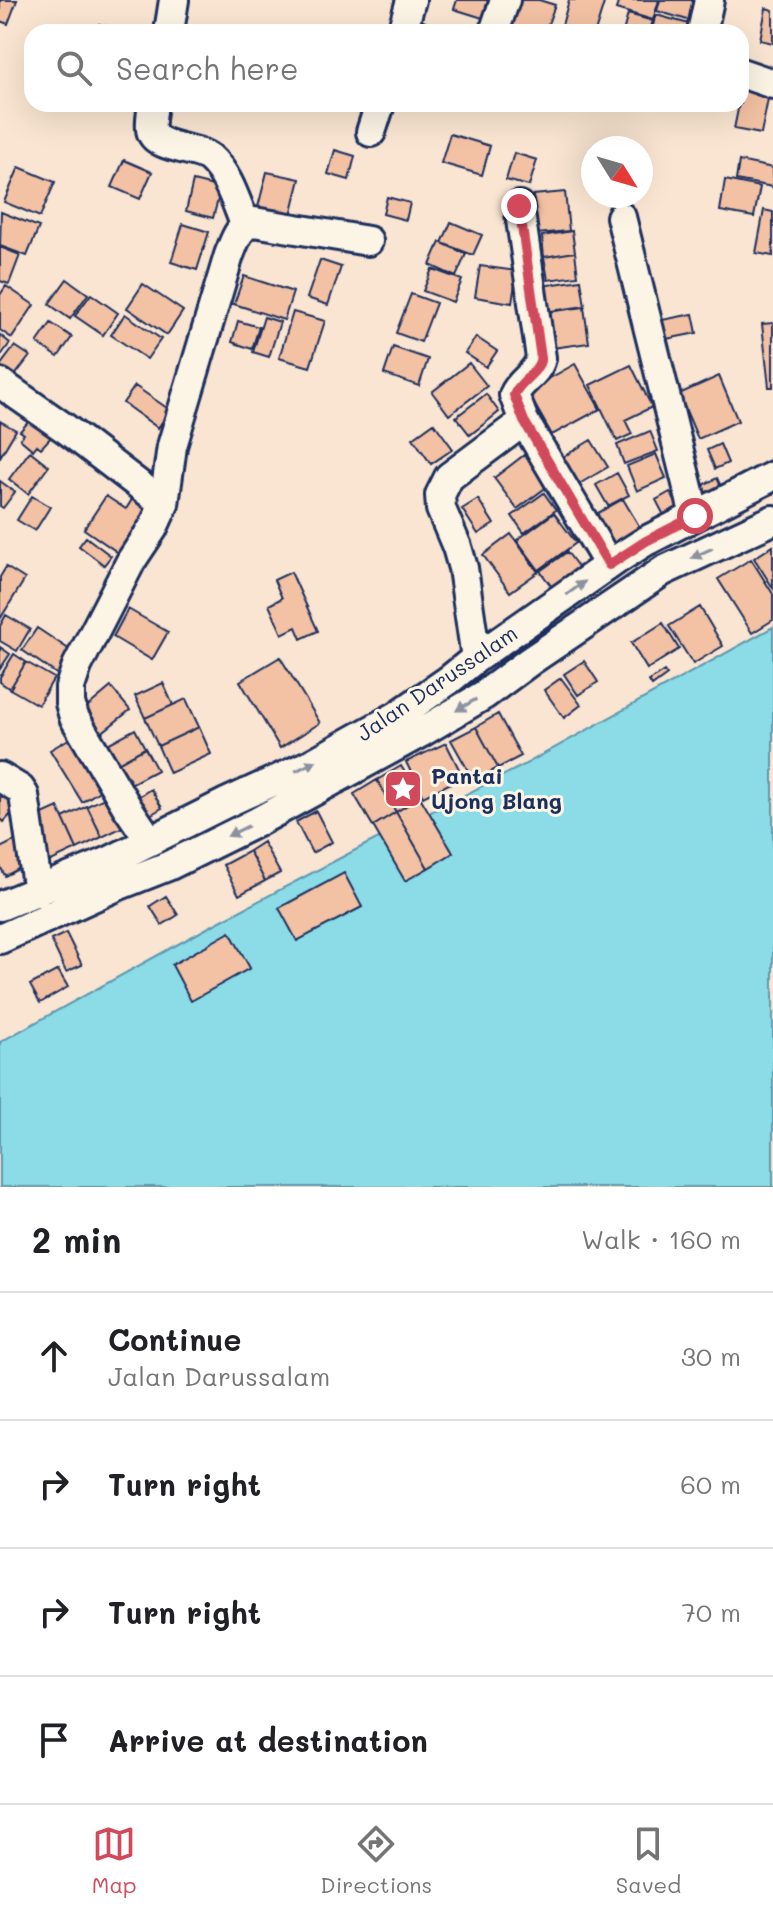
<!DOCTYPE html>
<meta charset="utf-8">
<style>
:root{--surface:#fff;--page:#f2f2f2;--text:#202124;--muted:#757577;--line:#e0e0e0;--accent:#d1495b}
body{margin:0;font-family:Mali,sans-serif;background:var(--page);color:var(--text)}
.compass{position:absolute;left:581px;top:136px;width:72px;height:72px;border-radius:50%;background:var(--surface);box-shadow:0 8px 32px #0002;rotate:127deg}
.stop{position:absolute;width:24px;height:24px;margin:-18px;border:6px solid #d1495b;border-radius:50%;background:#fff}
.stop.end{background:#d1495b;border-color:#fff;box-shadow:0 2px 8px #0008}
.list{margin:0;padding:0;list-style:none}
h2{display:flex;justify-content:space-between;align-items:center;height:104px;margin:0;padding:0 32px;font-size:34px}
h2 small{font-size:26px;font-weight:400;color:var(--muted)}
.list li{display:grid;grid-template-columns:52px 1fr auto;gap:24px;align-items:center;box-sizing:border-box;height:128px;padding:0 32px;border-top:2px solid var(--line)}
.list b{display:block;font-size:30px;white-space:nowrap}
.list p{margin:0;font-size:26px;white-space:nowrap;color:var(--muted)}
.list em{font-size:26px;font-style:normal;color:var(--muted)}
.icon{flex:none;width:44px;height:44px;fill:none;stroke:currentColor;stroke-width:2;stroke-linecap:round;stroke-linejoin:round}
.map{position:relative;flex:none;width:773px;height:1187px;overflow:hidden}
.search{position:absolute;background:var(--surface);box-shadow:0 8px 32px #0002;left:24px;right:24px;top:24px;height:88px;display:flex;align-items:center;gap:20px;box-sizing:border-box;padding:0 28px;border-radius:24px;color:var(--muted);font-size:30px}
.sheet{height:616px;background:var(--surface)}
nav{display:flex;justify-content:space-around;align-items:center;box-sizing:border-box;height:112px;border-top:2px solid var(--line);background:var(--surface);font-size:22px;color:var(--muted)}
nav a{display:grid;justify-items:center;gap:4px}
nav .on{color:var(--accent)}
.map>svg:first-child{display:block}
</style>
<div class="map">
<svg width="773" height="1187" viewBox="0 0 773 1187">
<rect width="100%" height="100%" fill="#f9e5d1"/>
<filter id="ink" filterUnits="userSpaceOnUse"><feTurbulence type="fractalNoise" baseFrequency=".0125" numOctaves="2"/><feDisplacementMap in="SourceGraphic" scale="16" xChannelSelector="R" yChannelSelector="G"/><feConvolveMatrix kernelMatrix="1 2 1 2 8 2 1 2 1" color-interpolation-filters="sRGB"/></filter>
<g filter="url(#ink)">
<!-- water -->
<path fill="#8bdce6" stroke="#5e97b0" stroke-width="2" d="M773,627v560h-773v-145l211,-116 156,-82 153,-77z"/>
<!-- building -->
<path fill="#f3c1a3" stroke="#1b2f5e" stroke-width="2" d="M0,0h17l-9,24 -8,-3z
M457,0h35l-6,19 -32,-10z
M517,0h22l16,5 -10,27h-17l-20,-7z
M569,0h36l-10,32h-22l-12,-3z
M619,0h40l-6,20 -37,-11z
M660,0h37l-6,21 -34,-10z
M766,8l7,2v33l-13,-3z
M628,14l25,7 -4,11h-26z
M656,15l33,9 -3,8h-35z
M423,21l27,11h-31z
M99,24l30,8h-32z
M742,89l27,5 -8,40 -27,-5 5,-25h2z
M450,134l40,12 -8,29 -41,-12z
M335,150l20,6 -6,24 -21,-6z
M514,153l23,7 -8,26 -23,-6z
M124,160l28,12 -12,27 -28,-12z
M739,161l34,7v19l-37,-7z
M19,167l36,15 -15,35 -36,-15z
M267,172l33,7 -9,36 -33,-8z
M725,180l35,7 -6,30 -34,-6z
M193,181l28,7 -8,30 -27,-7z
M565,192l4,39 -33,3 -3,-39z
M387,197l23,6 -4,17 -23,-6z
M764,210l9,2v44l-17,-3z
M1,212l38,15 -12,29 -27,-10z
M451,222l31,13 -9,20 -31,-12z
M183,224l26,8 -12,38 -26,-8z
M572,231l3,21 -31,5 -2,-21z
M440,242l26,12 -10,23 -26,-12z
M0,247l20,8 -11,29 -9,-3z
M575,252l3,24 -30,4 -4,-23z
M320,260l21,7 -13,38 -21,-7z
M480,266l37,5 -5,32 -37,-6z
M432,269l30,11 -9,22 -30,-11z
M244,276l49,16 -9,28 -50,-16z
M67,279l21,15 -18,25 -21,-15z
M581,280l4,26 -41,6 -3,-26z
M143,284l40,27 -16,24 -40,-27z
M6,286l28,19 -22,33 -12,-8v-35z
M91,294l27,19 -15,22 -28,-19z
M411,294l25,9 -15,39 -25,-9z
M584,307l5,36 -37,5 -4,-36z
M293,312l32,9 -15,46 -31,-9z
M125,314l36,25 -14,20 -36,-24z
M693,314l4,19 -36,7 -4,-19z
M264,317l16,5 -11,35 -16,-5z
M238,321l21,6 -7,22 -20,-7z
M51,323l21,14 -14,20 -21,-14z
M773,323v64h-4l-7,-63z
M0,335l10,8 -10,14z
M476,337l21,14 -11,16 -21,-14z
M15,346l15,10 -17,22 -13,-12z
M393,347l35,12 -9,27 -35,-12z
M469,363l18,23 -38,29 -17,-23z
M575,364l25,45 -48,26 -25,-44z
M631,365l21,42 -27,13 7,14 -15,7 -27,-56z
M719,376l19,45 -40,18 -19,-45z
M135,386l35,24 -12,18 -35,-25z
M486,394l13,18 -29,23 -14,-18z
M33,417l20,18 -12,13 -4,-3 -4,5 -13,-11 4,-5 -4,-3z
M0,421l16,9 -16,27z
M434,423l19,26 -22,15 -18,-26z
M650,431l8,20 -34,13 -7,-19z
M591,440l17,27 -34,20 -16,-27z
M720,444l8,19 -13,6 -8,-19z
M30,451l19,15 -21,28 -19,-15z
M656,454l10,24 -29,13 -10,-25z
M524,455l24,31 -31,23 -23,-31z
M617,473l12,22 -21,11 -12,-21z
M717,478l7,15 -26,12 -7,-14z
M0,481l15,11 -12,16 -3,-2z
M670,492l13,23 -15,8 -12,-23z
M544,493l12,17 -32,23 -12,-17z
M32,496l18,11 -15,24 -18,-11z
M106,496l20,13 7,-11 20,13 -30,45 -39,-27z
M478,499l16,25 -16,10 -16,-25z
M623,499l22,37 -33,19 -21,-38z
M554,513l22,30 -37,27 -22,-30z
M511,534l27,38 -28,20 -27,-37z
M86,537l25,19 -7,9 -25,-19z
M773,546v42l-19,-30z
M567,552l15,20 -27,19 -15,-20z
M751,559l22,35v26l-21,13 -34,-54z
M6,567l19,12 -25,40v-42z
M291,572l27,59 -17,8 -5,-12 -14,7 -13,-29 13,-7 -8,-18z
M700,607l23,39 -30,18 -24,-38z
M128,609l40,23 -16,28 -39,-23z
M6,615l24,14 -13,22 -17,-10v-15z
M663,623l16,26 -32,20 -16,-26z
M37,628l39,26 -15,23 -39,-27z
M0,647l10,7 -10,15z
M14,654l12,8 -16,27 -10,-7v-5z
M280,657l40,66 -40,25 -40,-67z
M584,661l14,21 -20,13 -14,-21z
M26,662l28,16 -16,27 -28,-16z
M664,671l3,4 -15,11 -3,-5z
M561,678l20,27 -17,13 -20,-28z
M163,683l10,22 -28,13 -10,-22z
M111,687l19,23 -30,24 -19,-22z
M186,699l13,28 -41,19 -13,-28z
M498,714l23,42 -23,12 -22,-41z
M199,727l12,27 -41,19 -12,-27z
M476,727l22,41 -24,13 -23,-41z
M135,729l10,19 -31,17 -10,-19z
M72,737l32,51 -22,14 -32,-52z
M446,743l17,34 -40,20 -17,-35z
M145,748l12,22 -32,17 -11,-22z
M401,766l19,31 -24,15 -19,-32z
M377,780l19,32 -23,14 -19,-32z
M0,788l19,17 -15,17 -4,-4z
M151,789l11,19 -17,10 -11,-19z
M111,795l14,31 -23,11 -15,-31z
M420,797l33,56 -25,15 -32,-56z
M87,806l15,31 -25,12 -14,-31z
M58,807l19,42 -28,13 -20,-42z
M316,811l16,31 -20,11 -16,-31z
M396,812l32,56 -23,13 -32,-55z
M18,839l12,24 -25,13 -5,-10v-18z
M263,842l17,31 -15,8 -16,-30z
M249,851l16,30 -26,14 -16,-30z
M344,873l18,34 -65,34 -18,-33z
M166,896l12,19 -16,10 -12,-19z
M230,932l20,36 -59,33 -19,-36z
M66,933l16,32 -16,7 -15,-32z
M58,970l10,17 -28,16 -10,-18z"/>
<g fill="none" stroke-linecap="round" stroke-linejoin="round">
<!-- minor casing -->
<g stroke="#1b2f5e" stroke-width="34">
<path id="minor" d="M169,32l5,-32
M402,32l9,-32
M494,32l11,-32
M702,32l7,-32
M741,73l32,11
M153,104c-1,8 -3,17 -2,25 2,20 46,18 59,29 18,16 26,44 35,66
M371,132l9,-28
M519,206l22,152c-4,17 -21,22 -27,37l10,26 85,144
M621,217l74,299
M0,383l66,46 98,75
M476,658l-13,-90 -6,-21 -16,-38 -1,-14 9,-18 75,-56
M0,777l20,12 4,6 14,97
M150,841l-23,-34 -53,-90 -4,-14v-16l7,-21 54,-105 22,-33 11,-24 8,-58 57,-191c6,-14 9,-29 25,-33l114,19
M0,906l110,-45 116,-58 83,-38 88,-49 52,-36 27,-22 140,-98 30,-19 127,-65
M0,939l117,-53 51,-20 89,-44 165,-90 62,-37 46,-34 133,-90 110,-51"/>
</g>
<!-- minor -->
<use href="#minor" stroke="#fcf5e5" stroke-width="28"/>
</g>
<!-- one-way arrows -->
<defs><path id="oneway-solid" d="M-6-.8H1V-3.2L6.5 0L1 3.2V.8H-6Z" transform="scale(2)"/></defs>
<g fill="#8c92a2">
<use href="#oneway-solid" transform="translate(702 553) rotate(155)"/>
<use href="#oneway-solid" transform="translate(576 588) rotate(-36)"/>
<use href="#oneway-solid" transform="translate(466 705) rotate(150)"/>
<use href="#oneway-solid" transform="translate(306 766) rotate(-26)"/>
<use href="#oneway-solid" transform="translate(238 831) rotate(154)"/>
</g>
</g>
<g fill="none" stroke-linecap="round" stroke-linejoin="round" filter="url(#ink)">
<!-- route -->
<path stroke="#d1495b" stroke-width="10" d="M519,206l22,152c-4,17 -21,22 -27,37l10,26 85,144 37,-24 49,-25"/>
</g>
<!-- icons -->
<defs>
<g id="sight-square" transform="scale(2)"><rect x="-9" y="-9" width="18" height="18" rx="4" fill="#d1495b" stroke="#fcf5e5"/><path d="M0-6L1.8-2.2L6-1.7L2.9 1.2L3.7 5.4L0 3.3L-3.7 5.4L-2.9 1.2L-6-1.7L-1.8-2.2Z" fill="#fff"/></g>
</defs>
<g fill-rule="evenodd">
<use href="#sight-square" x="403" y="789"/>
</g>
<g text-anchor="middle" stroke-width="6" stroke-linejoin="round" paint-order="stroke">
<!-- street labels -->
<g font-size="22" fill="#1b2f5e" stroke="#fcf5e5">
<text transform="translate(437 683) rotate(-34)" y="8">Jalan Darussalam</text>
</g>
<!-- poi labels -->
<g font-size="22" font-weight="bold" fill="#1b2f5e" stroke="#fcf5e5" text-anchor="start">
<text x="431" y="784">Pantai<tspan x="431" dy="25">Ujong Blang</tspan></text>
</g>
</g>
</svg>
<svg class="compass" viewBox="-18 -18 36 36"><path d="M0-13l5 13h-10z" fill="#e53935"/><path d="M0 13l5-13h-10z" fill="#757577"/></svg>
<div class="stop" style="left:695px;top:516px"></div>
<div class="stop end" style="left:519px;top:206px"></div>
<div class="search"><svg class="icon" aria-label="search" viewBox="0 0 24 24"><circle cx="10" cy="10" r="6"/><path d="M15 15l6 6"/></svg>Search here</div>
</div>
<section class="sheet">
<h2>2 min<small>Walk · 160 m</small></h2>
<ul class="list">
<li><svg class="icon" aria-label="ahead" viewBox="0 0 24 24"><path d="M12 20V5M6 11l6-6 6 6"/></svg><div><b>Continue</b><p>Jalan Darussalam</p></div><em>30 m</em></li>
<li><svg class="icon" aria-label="right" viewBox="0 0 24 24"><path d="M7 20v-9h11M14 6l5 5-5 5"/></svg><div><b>Turn right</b></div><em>60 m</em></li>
<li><svg class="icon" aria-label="right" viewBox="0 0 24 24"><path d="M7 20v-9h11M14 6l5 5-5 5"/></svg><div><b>Turn right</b></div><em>70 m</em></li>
<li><svg class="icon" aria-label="arrive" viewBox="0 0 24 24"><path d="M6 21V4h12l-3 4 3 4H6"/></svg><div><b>Arrive at destination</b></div></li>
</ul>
</section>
<nav>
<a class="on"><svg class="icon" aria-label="map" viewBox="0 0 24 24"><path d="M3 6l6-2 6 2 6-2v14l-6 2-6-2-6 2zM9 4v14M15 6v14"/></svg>Map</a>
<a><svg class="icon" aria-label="directions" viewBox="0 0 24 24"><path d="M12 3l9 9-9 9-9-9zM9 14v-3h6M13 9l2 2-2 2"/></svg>Directions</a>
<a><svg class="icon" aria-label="saved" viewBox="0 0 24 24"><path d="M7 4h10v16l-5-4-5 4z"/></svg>Saved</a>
</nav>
